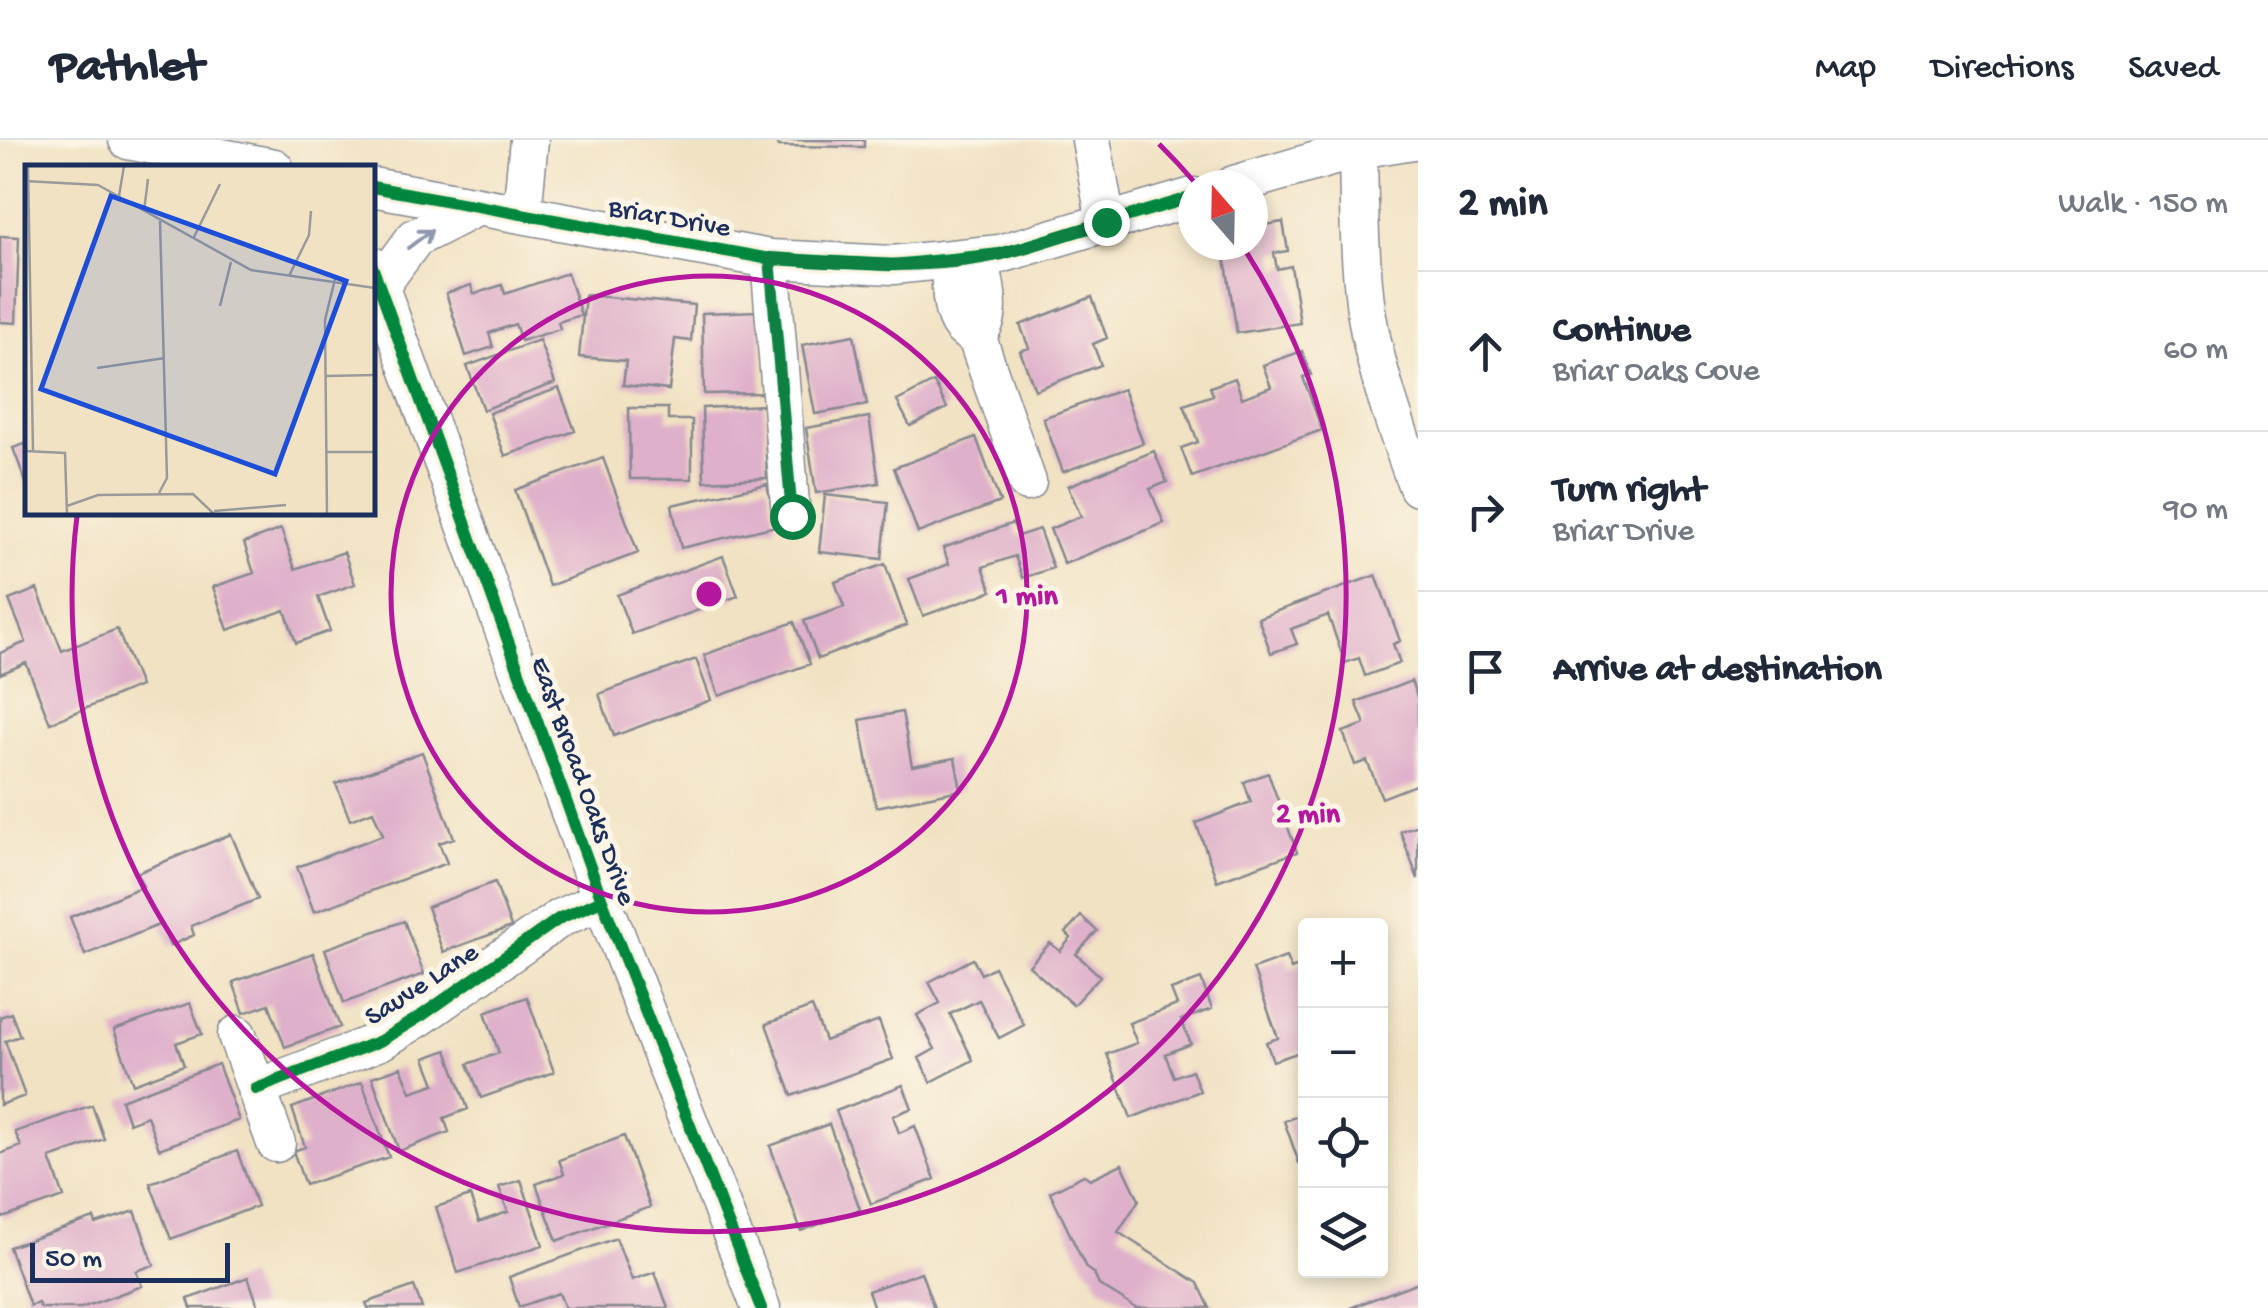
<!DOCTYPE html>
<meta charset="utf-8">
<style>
:root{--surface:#fff;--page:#f6f6f7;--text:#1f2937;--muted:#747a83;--line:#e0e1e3}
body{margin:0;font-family:"Gochi Hand",sans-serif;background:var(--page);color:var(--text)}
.controls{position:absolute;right:30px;bottom:30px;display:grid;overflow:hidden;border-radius:10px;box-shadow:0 5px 15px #0003}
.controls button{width:90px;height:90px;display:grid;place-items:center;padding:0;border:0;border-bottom:2px solid var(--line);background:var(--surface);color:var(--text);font:50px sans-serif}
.compass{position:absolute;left:1178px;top:30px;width:90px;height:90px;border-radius:50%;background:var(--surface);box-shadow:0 5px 15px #0003;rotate:340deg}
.scale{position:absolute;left:30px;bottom:25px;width:200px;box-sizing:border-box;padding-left:10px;border:5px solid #1b2f5e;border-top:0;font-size:28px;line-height:35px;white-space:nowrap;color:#1b2f5e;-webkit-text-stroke:8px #fcf5e5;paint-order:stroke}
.stop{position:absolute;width:30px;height:30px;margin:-22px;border:8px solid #0b8043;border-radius:50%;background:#fff}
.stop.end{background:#0b8043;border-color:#fff;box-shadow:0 2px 10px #0008}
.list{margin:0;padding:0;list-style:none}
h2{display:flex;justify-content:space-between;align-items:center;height:130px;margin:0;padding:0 40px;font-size:42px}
h2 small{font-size:32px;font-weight:400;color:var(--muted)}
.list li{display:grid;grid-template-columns:65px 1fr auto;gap:30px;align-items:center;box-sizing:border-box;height:160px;padding:0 40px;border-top:2px solid var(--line)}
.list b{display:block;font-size:38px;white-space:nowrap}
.list p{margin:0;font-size:32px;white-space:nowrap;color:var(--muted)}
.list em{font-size:32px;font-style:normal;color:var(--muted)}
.icon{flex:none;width:55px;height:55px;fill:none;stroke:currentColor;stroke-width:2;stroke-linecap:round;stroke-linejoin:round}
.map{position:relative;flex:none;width:1418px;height:1168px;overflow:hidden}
header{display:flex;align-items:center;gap:60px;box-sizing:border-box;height:140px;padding:0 50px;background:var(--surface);border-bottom:2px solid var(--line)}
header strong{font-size:48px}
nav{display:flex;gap:55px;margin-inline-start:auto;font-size:35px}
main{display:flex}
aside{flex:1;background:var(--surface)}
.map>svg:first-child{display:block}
</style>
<header>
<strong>Pathlet</strong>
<nav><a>Map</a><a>Directions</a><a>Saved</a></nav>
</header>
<main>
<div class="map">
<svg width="1418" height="1168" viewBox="0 0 1418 1168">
<rect width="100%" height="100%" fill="#fcf5e5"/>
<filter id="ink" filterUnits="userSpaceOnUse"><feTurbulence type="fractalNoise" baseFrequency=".01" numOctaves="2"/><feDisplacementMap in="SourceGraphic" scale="20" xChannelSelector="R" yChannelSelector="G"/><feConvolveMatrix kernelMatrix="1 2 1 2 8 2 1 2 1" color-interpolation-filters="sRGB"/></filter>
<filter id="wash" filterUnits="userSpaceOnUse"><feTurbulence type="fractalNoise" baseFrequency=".0048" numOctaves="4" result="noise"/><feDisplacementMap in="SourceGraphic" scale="40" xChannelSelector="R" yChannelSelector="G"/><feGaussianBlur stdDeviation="2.25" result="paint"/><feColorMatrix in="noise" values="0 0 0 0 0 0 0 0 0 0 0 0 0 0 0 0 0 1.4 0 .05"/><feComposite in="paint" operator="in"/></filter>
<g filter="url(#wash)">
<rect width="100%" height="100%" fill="#f1e2c3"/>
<g id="blocks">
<!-- building -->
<path fill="#dfb0ca" d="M778,0h86v7l-86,-1z
M1283,82l5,29 -14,2 3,16 14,-3 9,57 -63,10 -14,-88h30v-18z
M0,96l19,1 -3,86 -16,-1z
M567,133l14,42 -23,7 2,7 -39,12 -6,-17 -26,9 4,14 -27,9 -20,-63 25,-8 3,9 28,-9 3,9z
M585,155l109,10 -3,36 -16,-2 -6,51 -46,-5 3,-24 -47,-4z
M1092,157l15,41 -14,6 8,21 -66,25 -15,-39 9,-3 -9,-23z
M760,171l2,82 -58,1 -2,-81z
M854,195l13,70 -52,9 -13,-69z
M539,200l16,43 -72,27 -16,-44z
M1302,211l9,24 -8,2 19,53 -130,47 -11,-29 17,-6 -14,-37 29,-10 -3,-8 25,-9 7,20 29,-11 -8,-22z
M934,242l13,26 -37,18 -13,-25z
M559,248l16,43 -70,25 -16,-43z
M1123,249l20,54 -80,29 -20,-54z
M764,265l3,73 -63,3 -2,-73z
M629,268h39v12h24v59h-62z
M869,277l10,66 -63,10 -10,-65z
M976,297l24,65 -82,31 -24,-65z
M28,303v42h-1l-14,-37z
M1154,311l13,31 -17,7 14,34 -100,41 -14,-35 31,-13 -13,-30z
M603,318l35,95 -89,33 -34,-96z
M767,344l9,42 -95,22 -9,-43z
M825,355l63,7 -6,57 -63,-7z
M1013,383l5,13 21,-7 14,39 -30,10 -8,-22 -32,11 9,24 -69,25 -14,-37 40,-15 -6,-16z
M281,389l14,40 49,-17 11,32 -37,13 12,34 -34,12 -11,-33 -57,20 -15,-43 41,-14 -10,-30z
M723,416l15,40 -106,38 -15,-39z
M885,424l22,61 -89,34 -14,-38 40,-14 -9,-25z
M1376,435l24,66 -7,3 7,19 -35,13 -6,-18 -14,5 -17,-48 -37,14 6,15 -26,9 -13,-35z
M37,449l25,62 55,-22 23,57 -90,37 -24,-60 -26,11v-21l26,-11 -17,-42z
M794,482l16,42 -91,32 -15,-41z
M696,519l15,41 -97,36 -15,-42z
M1411,541l7,18v85l-36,14 -15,-37 -12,4 -12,-33 22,-8 -9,-22z
M902,572l10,54 43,-8 6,32 -85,17 -16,-87z
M422,612l32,86 -15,5 8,20 -133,49 -17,-45 86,-32 -10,-24 -23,9 -14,-36z
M1268,633l29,79 -80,29 -21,-58 55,-21 -7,-20z
M1418,685v54l-18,-48z
M231,694l27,65 -67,27 3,9 -24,11 -9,-22 -76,31 -15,-38 73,-31 -6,-13z
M495,742l16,45 -68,25 -16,-45z
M1081,776l16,15 -21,23 24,22 -27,29 -44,-39 21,-23 10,8 11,-13 -5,-5z
M404,781l20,53 -80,29 -19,-54z
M313,813l27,74 -55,20 -16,-43 -25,9 -11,-31z
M1286,817l5,12 15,-6v87l-33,11 -7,-19 12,-4 -25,-69z
M973,819l8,15 13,-7 30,58 -25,13 -20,-38 -29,14 23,46 -42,22 -12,-24 16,-9 -18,-34 23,-12 -11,-21z
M1201,839l11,30 -31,11 10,24 -26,10 9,23 18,-7 8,21 -69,27 -24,-64 30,-11 -8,-20 48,-18 -6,-15z
M527,857l27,75 -73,26 -13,-34 31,-11 -14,-41z
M190,863l12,31 -26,9 8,22 -51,19 -19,-54z
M812,867l13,34 54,-20 14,38 -101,37 -26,-72z
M11,873l9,23 -15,5 20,55 -25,9v-88z
M447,910l21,59 -24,9 5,14 -50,19 -27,-74 29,-10 10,25 24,-8 -10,-26z
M218,924l21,56 -80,29 -12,-33 -18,7 -8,-23z
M362,942l27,75 -84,28 -12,-34 12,-4 -13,-39z
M903,945l9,23 -19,8 6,17 16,-7 20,53 -64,25 -35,-93z
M92,965l12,34 -54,19 14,39 -61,21 -3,-8v-56l21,-8 -6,-14z
M1306,973v48l-7,2 -15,-42z
M829,984l31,85 -59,22 -31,-85z
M624,996l26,71 -93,34 -21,-57 28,-10 -5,-14z
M237,1011l20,55 -86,33 -21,-56z
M1122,1024l17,36 -21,32 80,51 12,25h-74l-37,-23 -5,-11 -8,-6 -36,-76 34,-17 6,4z
M521,1040l22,65 -85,28 -22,-66 34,-11 9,26 29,-10 -9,-25z
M135,1071l19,54 -18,6 6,15 -61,22h-41l-2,-5 -8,3 -21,-59 85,-29 2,6z
M616,1098l16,42 23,-8 13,36h-103l-6,-15 -40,14 -10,-30z
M921,1132l13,36h-60l-6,-17z
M248,1137l11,31h-68l-3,-9z
M1418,1142v26h-68z
M414,1146l8,22h-54l-2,-5z"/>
</g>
</g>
<g filter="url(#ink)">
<use href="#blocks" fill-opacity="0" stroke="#868890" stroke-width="2.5"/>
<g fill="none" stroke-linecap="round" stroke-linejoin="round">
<!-- minor casing -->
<g stroke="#868890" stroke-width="41">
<path id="minor" d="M128,0l146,28
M1091,0l15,82
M1358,9c1,54 1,108 8,161 9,60 31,121 52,177
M1234,45l124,-36 55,-9
M372,47l398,72 123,6 107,-11 193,-57
M522,73l7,-73
M770,119l21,257
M950,122c2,23 -3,66 26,73 20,-18 7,-53 4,-78
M372,126l230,634 159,408
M380,146l35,-48 59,-30
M976,195l51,147
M237,895l39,108
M256,949l124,-48 41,-25 139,-98 42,-18"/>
</g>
<!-- minor -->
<use href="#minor" stroke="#fff" stroke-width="38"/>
<!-- cycleway casing -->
<g stroke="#fcf5e5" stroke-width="19">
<path id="cycleway" d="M372,47l398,72 123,6 107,-11 193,-57
M372,126l230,634 159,408
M256,949l124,-48 41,-25 139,-98 42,-18"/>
</g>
<!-- cycleway -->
<use href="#cycleway" stroke="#00873e" stroke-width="12"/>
</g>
<!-- one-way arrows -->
<defs><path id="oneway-shaft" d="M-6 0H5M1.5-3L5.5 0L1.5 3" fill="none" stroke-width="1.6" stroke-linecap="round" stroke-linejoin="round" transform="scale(2.5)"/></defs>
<use stroke="#8d97ae" href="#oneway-shaft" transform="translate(420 99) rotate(-37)"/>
</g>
<g fill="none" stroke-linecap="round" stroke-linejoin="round" filter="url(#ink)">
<!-- route -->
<path stroke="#0b8043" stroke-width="12" d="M792,376l-22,-258c77,5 157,14 232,-4 35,-9 70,-22 104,-32"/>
</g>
<!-- distance rings -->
<g fill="none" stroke="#b5179e" stroke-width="5">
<circle cx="709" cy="454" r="318"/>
<path d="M1159 4A637 637 0 0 1 1197 45M1243 107A637 637 0 1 1 77 376"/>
</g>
<g text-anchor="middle" stroke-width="10" stroke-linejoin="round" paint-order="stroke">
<!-- street labels -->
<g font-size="28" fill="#1b2f5e" stroke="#fcf5e5">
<text transform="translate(670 75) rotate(10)" y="10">Briar Drive</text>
<text transform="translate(586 640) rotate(70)" y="10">East Broad Oaks Drive</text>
<text transform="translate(420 842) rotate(-33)" y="10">Sauve Lane</text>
</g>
</g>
<!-- overview -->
<g transform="translate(25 25)">
<rect width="350" height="350" fill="#f1e2c3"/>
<path fill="none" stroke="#9b9a9b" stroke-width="2.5" d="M3,1l5,285M0,16l73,4 153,85 124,18M94,31l5,-30M119,46l4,-32M168,74l27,-55M264,111l20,-41 2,-24M195,141l11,-44M72,203l68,-10M301,211l49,-1M0,286l40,2 2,61M301,287h49M134,328l8,-15 -7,-257M42,341l31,-11 95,-1 21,20M189,346l72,-6M302,349l-2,-194 10,-41"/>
<path fill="#1d4ed8" fill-opacity="0.15" stroke="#1d4ed8" stroke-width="5" d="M86,31l235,85 -71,193 -234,-85z"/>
<rect width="350" height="350" fill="none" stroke="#1b2f5e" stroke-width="5"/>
</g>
<circle cx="709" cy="454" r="15" fill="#b5179e" stroke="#fcf5e5" stroke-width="5"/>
<g font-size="30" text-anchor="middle" font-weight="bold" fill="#b5179e" stroke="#fcf5e5" stroke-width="10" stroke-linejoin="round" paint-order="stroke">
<text x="1027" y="464">1 min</text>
<text x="1308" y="682">2 min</text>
</g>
</svg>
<div class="controls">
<button>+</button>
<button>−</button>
<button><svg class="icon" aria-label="locate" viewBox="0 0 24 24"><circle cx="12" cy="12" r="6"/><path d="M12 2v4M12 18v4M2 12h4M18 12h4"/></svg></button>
<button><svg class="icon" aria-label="layers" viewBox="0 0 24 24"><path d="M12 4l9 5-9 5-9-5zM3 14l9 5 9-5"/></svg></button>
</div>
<svg class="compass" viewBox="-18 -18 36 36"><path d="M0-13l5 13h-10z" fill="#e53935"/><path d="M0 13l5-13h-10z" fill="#747a83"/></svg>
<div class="scale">50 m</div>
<div class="stop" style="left:792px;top:376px"></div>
<div class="stop end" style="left:1106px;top:82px"></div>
</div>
<aside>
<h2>2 min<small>Walk · 150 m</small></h2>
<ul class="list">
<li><svg class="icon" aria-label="ahead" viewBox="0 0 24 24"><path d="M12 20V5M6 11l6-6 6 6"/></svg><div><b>Continue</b><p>Briar Oaks Cove</p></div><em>60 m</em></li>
<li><svg class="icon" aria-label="right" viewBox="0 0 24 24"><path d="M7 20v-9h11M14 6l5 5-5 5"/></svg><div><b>Turn right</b><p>Briar Drive</p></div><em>90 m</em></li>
<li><svg class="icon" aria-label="arrive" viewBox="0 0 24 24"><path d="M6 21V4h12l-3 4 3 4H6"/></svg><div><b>Arrive at destination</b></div></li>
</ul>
</aside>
</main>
